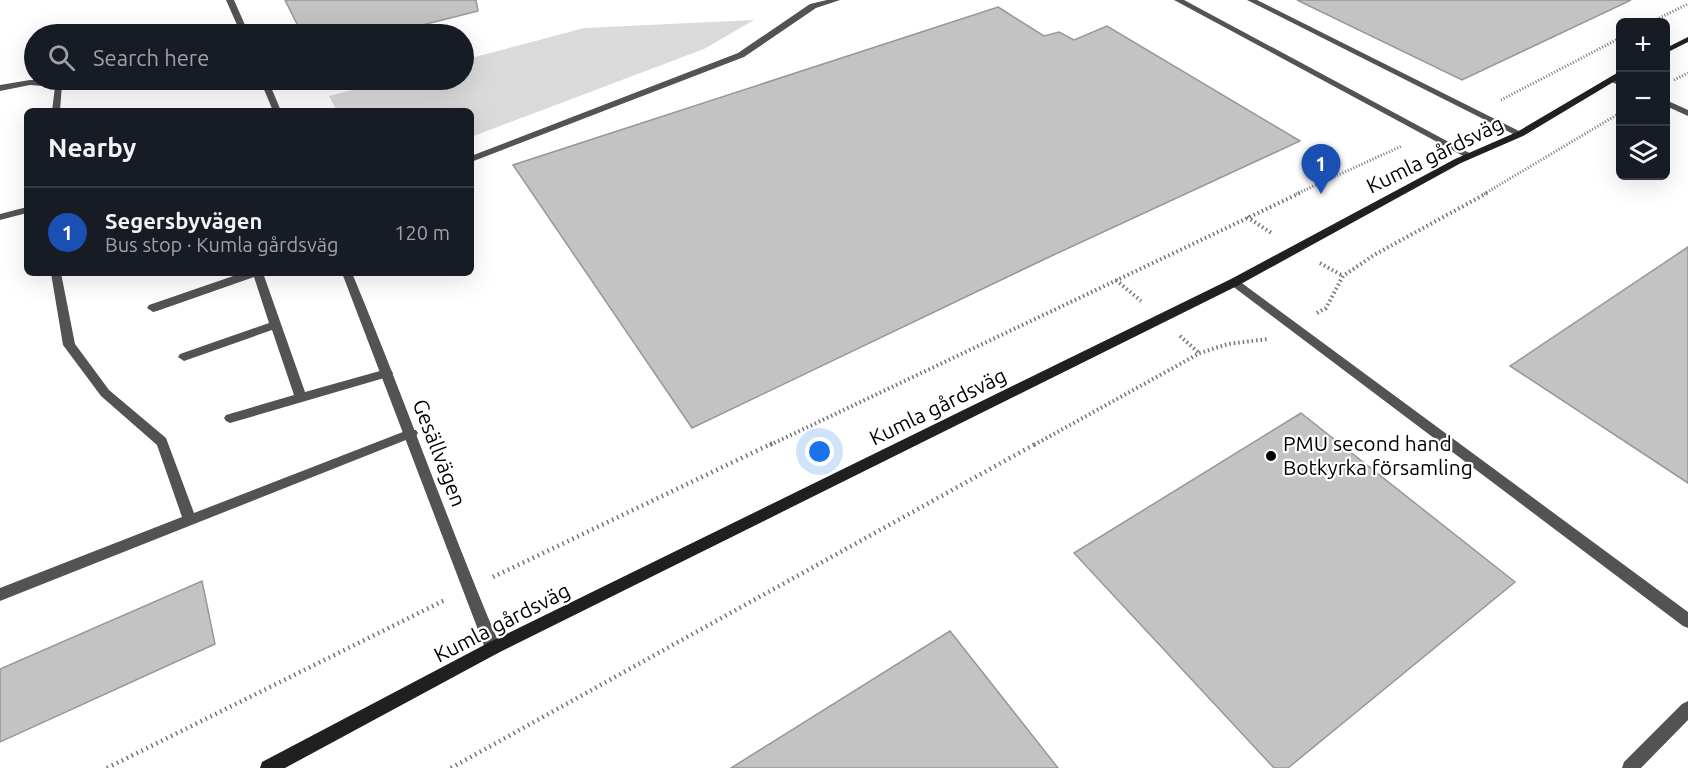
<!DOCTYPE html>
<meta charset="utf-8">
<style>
:root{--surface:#171b24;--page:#20242c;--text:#f1f3f6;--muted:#9ea1a6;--line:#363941;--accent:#b45309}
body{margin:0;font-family:Ubuntu,sans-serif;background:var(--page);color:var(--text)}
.controls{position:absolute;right:18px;top:18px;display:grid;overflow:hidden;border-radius:9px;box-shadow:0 6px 24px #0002}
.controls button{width:54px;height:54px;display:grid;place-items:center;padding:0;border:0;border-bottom:2px solid var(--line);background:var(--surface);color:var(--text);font:30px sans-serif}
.you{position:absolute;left:820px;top:452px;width:21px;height:21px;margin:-15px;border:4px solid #fff;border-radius:50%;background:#1a73e8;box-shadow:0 0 0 9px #1a73e833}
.badge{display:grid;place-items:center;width:39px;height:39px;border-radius:50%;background:var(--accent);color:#fff;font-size:20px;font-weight:700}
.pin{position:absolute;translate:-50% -50px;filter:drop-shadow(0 2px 3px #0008)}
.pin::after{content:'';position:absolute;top:32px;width:21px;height:18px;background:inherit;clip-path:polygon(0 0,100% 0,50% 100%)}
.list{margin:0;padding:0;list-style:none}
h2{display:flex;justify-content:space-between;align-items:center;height:78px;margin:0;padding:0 24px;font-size:26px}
h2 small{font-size:20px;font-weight:400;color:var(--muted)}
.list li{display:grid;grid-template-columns:39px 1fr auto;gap:18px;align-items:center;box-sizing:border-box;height:90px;padding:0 24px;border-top:2px solid var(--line)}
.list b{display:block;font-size:22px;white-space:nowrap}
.list p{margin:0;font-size:20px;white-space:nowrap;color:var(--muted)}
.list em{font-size:20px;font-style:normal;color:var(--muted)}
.icon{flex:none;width:33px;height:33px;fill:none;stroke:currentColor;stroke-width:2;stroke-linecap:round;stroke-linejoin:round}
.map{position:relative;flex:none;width:1688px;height:768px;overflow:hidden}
.search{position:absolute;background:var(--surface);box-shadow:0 6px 24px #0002;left:24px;top:24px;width:450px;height:66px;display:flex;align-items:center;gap:15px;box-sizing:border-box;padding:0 21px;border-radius:33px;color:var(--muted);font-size:22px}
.panel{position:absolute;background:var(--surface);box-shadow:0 6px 24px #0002;left:24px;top:108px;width:450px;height:168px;border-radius:9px}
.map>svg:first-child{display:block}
</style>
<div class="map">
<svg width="1688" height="768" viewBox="0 0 1688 768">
<rect width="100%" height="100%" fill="#fff"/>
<!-- green -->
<path fill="#dadada" d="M754,20l-50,29 -233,88v-26h-134l-8,-15 62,-16h73v-20l120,-32z"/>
<!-- building -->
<path fill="#c3c3c3" stroke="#979797" stroke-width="1.5" d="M285,0h191l2,11 -91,23h-85z
M1297,0h334l-169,80z
M998,7l46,29 15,-4 15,8 33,-14 193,115 -253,117 -355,170 -179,-263z
M1688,247v236l-178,-117z
M1301,413l214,169 -227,186h-14l-200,-215z
M202,581l13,63 -215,98v-73z
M950,631l108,137h-327z"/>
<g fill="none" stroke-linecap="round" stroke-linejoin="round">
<!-- path-far2 -->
<path stroke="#757575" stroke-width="3" stroke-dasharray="1 2" stroke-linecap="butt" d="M1651,22l37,-18
M1674,80l14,-7
M1501,100l119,-62
M1296,194l106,-48
M1484,194l136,-81"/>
<!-- path-far1 -->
<path stroke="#757575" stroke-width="4" stroke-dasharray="1.5 3" stroke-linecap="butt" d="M1247,217l26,17
M1320,263l23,13
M1116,280l25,21
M1317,313l9,-5 17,-32 31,-21 113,-62
M1180,336l19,17
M770,445l530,-252
M1034,445l166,-92 28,-9 40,-5"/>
<!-- path -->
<path stroke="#757575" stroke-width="4.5" stroke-dasharray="1.5 4" stroke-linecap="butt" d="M493,577l280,-134
M107,768l338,-168
M451,768l586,-325"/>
<!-- lane -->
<path fill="#535353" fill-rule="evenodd" d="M827,0h13l-24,8 -72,49 -273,105v-6l267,-103 72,-49z
M1174,0h10l289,155 -2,2h-6z
M1247,0h10l268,134 -2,2h-6z
M1612,77l8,4v5l-12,-6z
M30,80h14l18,4 -2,27h-8l3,-24 -25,-2 -30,6v-6z
M1666,100l22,10v6l-22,-10z
M27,207v6l-27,7v-6z
M51,273h10l14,71 34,46 57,48 28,75 214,-83h8l2,3 -2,3 -416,165v-13l182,-71 -25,-72 -56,-49 -38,-51z
M242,273h21l42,119 82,-23 4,1 2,3 -2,3 -161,47 -4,-2 -2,-3 2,-3 68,-20 -22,-65 -88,31 -6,-4 2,-3 89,-31 -15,-46 -97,34 -4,1 -6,-4 2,-3z"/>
<!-- street -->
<path fill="#535353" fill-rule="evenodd" d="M226,0h8l15,34h-8z
M260,80h8l13,31h-8z
M342,273h10c52,124 96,251 149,375l-3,5 -5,2 -5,-2 -3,-5z
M1235,278l453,334v16l-5,-2 -452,-341 -1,-3 1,-3z
M1688,701v19l-47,48h-19l2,-6 58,-58z"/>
<!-- secondary -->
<path fill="#202020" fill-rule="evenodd" d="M1688,37v5l-22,11v-5z
M1617,73h3v5l-97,58 -62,27 -222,122 -741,368 -213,115h-25l2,-6 226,-119 743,-364 224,-120 62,-27z"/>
</g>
<!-- markers -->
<circle fill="#000" stroke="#fff" stroke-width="2" cx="1271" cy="456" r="6"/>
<g text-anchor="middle" stroke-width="4.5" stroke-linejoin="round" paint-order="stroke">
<!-- street labels -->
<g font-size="21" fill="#000" stroke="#fff">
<text transform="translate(1435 155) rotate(-26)" y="7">Kumla gårdsväg</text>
<text transform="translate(938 407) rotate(-26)" y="7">Kumla gårdsväg</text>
<text transform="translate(439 453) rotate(69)" y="7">Gesällvägen</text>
<text transform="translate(502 623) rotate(-27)" y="7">Kumla gårdsväg</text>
</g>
<!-- poi labels -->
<g font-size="21" fill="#000" stroke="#fff" text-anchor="start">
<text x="1283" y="451">PMU second hand<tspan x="1283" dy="24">Botkyrka församling</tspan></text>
</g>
</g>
</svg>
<div class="controls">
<button>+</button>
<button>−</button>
<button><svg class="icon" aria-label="layers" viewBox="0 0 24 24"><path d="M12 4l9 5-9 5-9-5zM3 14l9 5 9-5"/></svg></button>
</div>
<div class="you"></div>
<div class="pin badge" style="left:1321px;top:194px;background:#1a4fb4">1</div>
<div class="search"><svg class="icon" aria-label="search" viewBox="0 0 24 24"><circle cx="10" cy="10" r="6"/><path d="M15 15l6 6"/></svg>Search here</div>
<section class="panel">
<h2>Nearby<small></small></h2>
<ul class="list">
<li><span class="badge" style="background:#1a4fb4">1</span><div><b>Segersbyvägen</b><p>Bus stop · Kumla gårdsväg</p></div><em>120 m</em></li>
</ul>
</section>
</div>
